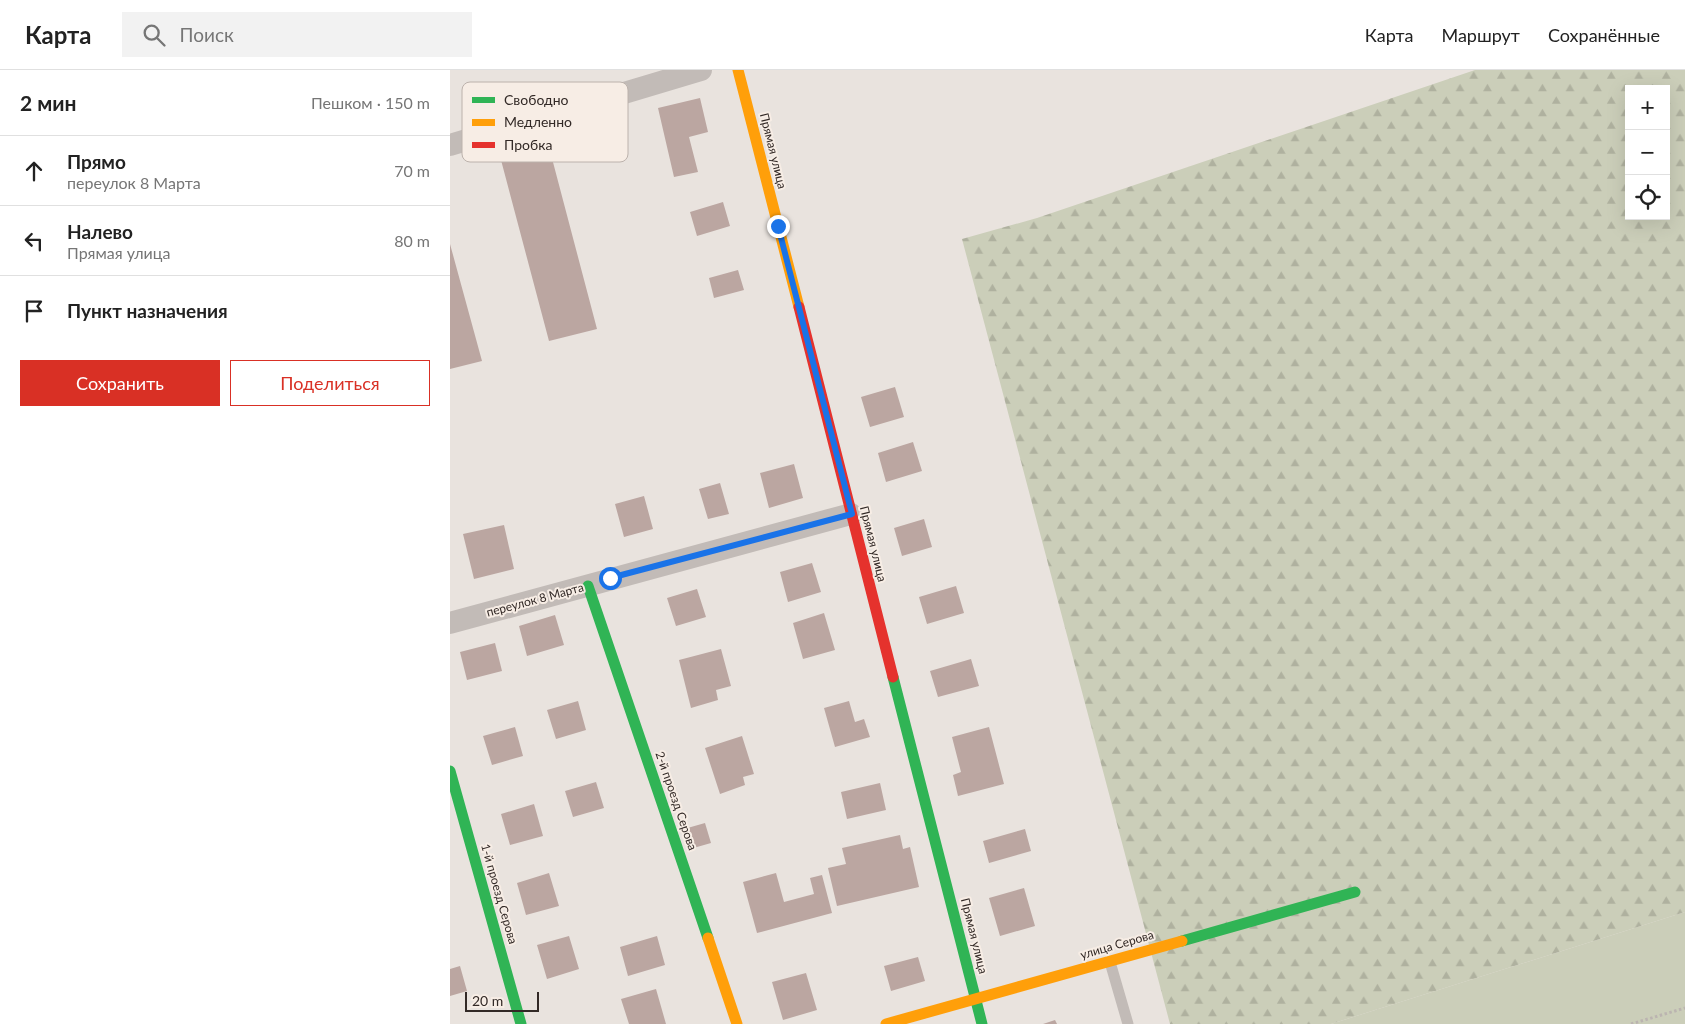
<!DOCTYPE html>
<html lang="ru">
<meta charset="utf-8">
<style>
:root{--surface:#fff;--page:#f2f2f2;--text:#222;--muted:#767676;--line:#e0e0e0;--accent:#d93025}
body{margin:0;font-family:Lato,sans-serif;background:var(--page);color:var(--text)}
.controls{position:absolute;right:15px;top:15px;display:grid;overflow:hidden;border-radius:0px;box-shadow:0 5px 20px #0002}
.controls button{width:45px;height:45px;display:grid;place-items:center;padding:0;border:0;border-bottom:1px solid var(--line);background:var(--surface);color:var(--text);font:25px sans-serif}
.scale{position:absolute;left:15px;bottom:12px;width:74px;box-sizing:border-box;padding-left:5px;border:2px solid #322926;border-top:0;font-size:14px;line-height:18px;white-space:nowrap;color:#322926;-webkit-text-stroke:4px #f7ede5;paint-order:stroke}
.stop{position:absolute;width:15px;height:15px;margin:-11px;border:4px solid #1a73e8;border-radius:50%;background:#fff}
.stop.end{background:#1a73e8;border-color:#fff;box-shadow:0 1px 5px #0008}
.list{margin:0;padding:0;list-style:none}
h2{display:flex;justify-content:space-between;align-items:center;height:65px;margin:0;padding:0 20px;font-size:21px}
h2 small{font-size:16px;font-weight:400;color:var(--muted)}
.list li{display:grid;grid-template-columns:32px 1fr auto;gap:15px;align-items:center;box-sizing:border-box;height:70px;padding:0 20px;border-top:1px solid var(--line)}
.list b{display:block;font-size:19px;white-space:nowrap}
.list p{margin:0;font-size:16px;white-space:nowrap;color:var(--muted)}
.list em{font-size:16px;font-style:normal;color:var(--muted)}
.actions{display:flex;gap:10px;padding:15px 20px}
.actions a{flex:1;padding:11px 0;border:1px solid var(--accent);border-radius:0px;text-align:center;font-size:18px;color:var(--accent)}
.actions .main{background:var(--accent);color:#fff}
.icon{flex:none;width:28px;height:28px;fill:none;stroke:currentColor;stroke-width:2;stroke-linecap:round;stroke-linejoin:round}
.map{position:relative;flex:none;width:1235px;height:954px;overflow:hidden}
header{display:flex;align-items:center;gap:30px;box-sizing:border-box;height:70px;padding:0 25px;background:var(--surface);border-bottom:1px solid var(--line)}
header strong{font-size:24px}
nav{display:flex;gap:28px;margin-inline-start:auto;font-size:18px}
.search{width:350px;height:45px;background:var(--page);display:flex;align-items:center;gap:12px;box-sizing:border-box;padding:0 18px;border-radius:0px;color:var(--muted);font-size:19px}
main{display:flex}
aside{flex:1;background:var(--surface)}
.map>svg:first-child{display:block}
</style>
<header>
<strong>Карта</strong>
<div class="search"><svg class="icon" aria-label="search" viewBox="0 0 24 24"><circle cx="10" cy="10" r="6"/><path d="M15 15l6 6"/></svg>Поиск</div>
<nav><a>Карта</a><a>Маршрут</a><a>Сохранённые</a></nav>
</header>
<main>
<aside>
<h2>2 мин<small>Пешком · 150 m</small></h2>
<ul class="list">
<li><svg class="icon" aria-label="ahead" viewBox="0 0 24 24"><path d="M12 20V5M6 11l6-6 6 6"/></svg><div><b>Прямо</b><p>переулок 8 Марта</p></div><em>70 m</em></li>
<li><svg class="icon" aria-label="left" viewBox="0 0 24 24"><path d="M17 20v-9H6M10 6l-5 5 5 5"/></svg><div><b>Налево</b><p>Прямая улица</p></div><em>80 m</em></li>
<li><svg class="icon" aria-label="arrive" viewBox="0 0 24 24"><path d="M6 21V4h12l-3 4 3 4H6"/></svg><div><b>Пункт назначения</b></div></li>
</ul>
<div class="actions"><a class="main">Сохранить</a><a>Поделиться</a></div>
</aside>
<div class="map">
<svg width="1235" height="954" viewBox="0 0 1235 954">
<defs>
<pattern id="forest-firs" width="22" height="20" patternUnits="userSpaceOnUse" patternTransform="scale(1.25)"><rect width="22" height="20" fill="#cbceb9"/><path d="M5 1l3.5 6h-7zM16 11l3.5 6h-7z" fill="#afb19f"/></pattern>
</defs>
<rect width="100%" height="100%" fill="#e9e3de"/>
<!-- green -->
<path fill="#cbceb9" d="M1235,842v112h-354z"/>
<!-- forest -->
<path fill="url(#forest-firs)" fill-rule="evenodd" d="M1025,0h210v842l-354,112h-161l-208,-785 75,-21zM1179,19h37v127h-37z"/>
<!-- building -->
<path fill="#bba6a1" d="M250,28l8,34 -19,5 9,35 -24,5 -16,-69z
M99,77l48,182 -48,12 -48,-181z
M273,132l7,24 -33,10 -7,-24z
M0,174l32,117 -32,8z
M288,200l6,20 -30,8 -5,-20z
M445,317l9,30 -34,10 -9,-30z
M463,372l9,29 -36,11 -8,-29z
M344,394l9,34 -34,10 -9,-35z
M270,413l9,31 -21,5 -9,-30z
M194,426l9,33 -29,8 -9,-33z
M474,449l8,28 -30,9 -8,-28z
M54,455l10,44 -40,10 -11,-45z
M362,493l9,29 -33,10 -8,-30z
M506,516l8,27 -37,11 -8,-27z
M247,519l9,28 -30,9 -9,-28z
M374,543l11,37 -32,9 -10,-36z
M105,545l9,30 -37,11 -8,-30z
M45,573l7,28 -35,9 -7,-28z
M271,579l10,37 -15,4 2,10 -27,8 -12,-48z
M521,589l8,27 -41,11 -8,-26z
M128,631l8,29 -30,9 -9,-29z
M399,631l6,21 9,-3 6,18 -35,10 -11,-39z
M65,657l8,29 -31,9 -9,-29z
M539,657l15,57 -46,12 -5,-21 8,-3 -9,-35z
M292,666l12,38 -11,3 2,8 -25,9 -15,-46z
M146,712l8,26 -31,9 -8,-26z
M430,713l6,27 -39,9 -6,-27z
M84,734l9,32 -33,9 -9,-31z
M255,753l6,20 -21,6 -6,-20z
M575,759l6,22 -42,12 -6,-22z
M450,765l3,14 7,-2 9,40 -82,19 -9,-38 18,-4 -4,-16z
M99,803l10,33 -33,9 -9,-32z
M326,803l8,29 30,-8 -4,-16 12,-3 10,38 -75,20 -14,-51z
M574,818l11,38 -35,10 -11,-38z
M119,866l10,33 -32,10 -10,-34z
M207,866l8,29 -37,11 -8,-29z
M468,887l7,24 -34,10 -7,-25z
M10,896l7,25 -17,5v-27z
M356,903l11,37 -34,10 -11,-38z
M206,919l10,35h-37l-8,-25z
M605,950l2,4h-14z"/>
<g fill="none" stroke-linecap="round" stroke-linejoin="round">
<!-- path -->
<path stroke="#bbb4b0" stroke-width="3" stroke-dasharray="2.5 2.5" stroke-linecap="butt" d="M1181,954l54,-16"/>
<!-- lane -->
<path stroke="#c2bbb7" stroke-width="11" d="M660,892l18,62"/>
<!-- street -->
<path stroke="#c2bbb7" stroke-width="22" d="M0,75l251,-75
M0,553l401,-109"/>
<!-- fast -->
<path stroke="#30b455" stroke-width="11" d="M138,516l120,352
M443,607l89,347
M0,701l71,253
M732,871l173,-49"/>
<!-- slow -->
<path stroke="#ff9f0a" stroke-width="11" d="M288,0l61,237
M258,868l29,86
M436,954l296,-83"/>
<!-- jam -->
<path stroke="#e5322d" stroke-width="11" d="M349,237l94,370"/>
</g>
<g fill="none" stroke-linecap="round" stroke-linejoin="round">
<!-- route -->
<path stroke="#1a73e8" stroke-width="6" d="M160,508l242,-64 -74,-288"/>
</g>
<g text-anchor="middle" stroke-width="4" stroke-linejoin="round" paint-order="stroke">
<!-- street labels -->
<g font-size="12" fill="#322926" stroke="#f7ede5">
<text transform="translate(323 81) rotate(76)" y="4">Прямая улица</text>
<text transform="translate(423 474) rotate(76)" y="4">Прямая улица</text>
<text transform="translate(85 530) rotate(-15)" y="4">переулок 8 Марта</text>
<text transform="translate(226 731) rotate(71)" y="4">2-й проезд Серова</text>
<text transform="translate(49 824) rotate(74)" y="4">1-й проезд Серова</text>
<text transform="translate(524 866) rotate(76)" y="4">Прямая улица</text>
<text transform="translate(667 875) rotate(-16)" y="4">улица Серова</text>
</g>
</g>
<!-- legend -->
<rect x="12" y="12" width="166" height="80" rx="8" fill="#f7ede5" stroke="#bcb2ac" stroke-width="1"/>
<rect x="22" y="27" width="23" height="6" fill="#30b455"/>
<rect x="22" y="49" width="23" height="7" fill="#ff9f0a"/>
<rect x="22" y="72" width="23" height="6" fill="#e5322d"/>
<g font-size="14" fill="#322926">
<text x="54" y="35">Свободно</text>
<text x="54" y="57">Медленно</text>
<text x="54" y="80">Пробка</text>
</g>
</svg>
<div class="controls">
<button>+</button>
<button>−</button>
<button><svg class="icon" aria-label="locate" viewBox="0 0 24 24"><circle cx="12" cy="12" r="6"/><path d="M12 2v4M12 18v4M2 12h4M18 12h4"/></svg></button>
</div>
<div class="scale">20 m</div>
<div class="stop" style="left:160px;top:508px"></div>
<div class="stop end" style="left:328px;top:156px"></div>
</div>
</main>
